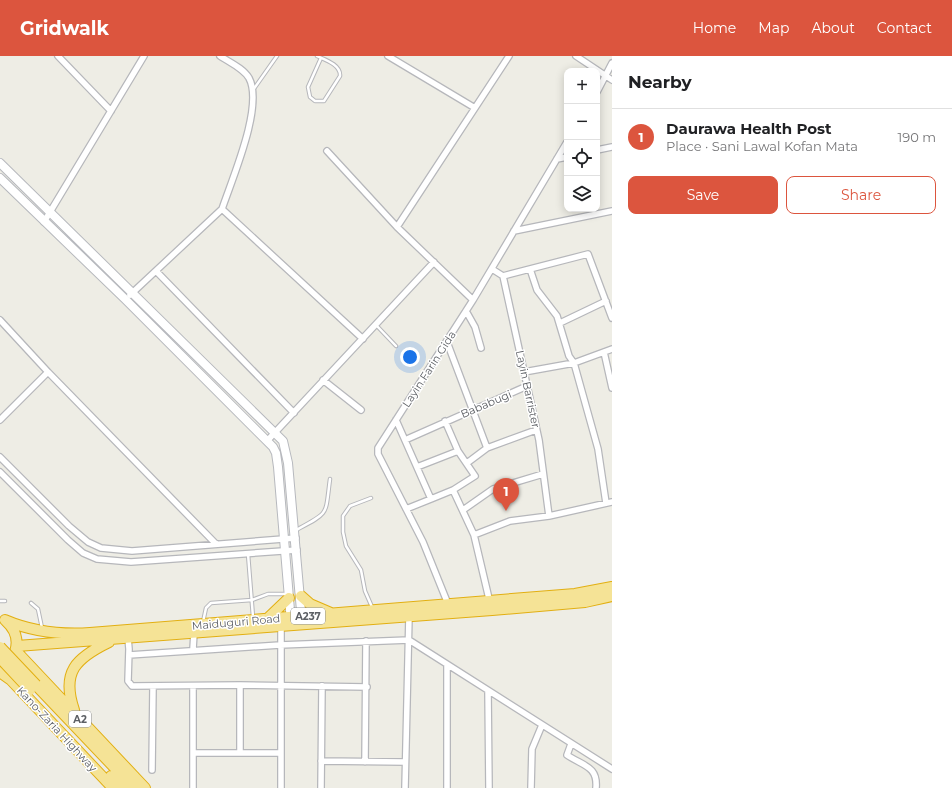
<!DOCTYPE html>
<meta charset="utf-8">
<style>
:root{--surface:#fff;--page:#f6f6f6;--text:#202124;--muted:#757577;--line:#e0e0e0;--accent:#dc553e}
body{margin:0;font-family:Montserrat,sans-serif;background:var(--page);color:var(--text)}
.controls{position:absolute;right:12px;top:12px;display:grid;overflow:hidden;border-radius:8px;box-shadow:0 2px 10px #0003}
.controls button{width:36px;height:36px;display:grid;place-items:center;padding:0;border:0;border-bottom:1px solid var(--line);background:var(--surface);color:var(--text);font:20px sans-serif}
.you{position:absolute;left:410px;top:301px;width:14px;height:14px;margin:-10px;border:3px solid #fff;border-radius:50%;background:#1a73e8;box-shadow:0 0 0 6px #1a73e833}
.badge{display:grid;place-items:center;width:26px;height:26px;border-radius:50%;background:var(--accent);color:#fff;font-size:13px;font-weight:700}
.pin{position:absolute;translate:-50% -33px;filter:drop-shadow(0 1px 2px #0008)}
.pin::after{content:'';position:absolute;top:21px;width:14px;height:12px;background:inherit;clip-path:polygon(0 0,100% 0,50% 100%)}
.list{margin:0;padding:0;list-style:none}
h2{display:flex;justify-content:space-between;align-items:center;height:52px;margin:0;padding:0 16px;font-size:17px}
h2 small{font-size:13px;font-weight:400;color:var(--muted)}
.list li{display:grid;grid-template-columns:26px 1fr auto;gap:12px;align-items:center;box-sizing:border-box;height:56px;padding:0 16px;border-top:1px solid var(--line)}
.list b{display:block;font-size:15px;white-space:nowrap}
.list p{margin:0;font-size:13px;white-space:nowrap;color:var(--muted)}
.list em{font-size:13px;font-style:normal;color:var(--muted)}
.actions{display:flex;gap:8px;padding:12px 16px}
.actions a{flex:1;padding:9px 0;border:1px solid var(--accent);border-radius:8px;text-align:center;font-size:14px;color:var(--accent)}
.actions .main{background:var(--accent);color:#fff}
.icon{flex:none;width:22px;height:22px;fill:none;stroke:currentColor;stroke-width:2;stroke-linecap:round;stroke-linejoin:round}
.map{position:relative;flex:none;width:612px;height:732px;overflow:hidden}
header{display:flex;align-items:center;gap:24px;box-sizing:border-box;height:56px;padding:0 20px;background:var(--accent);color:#fff}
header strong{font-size:19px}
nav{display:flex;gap:22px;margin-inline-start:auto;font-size:14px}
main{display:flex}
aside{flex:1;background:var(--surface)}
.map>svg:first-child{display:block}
</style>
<header>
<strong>Gridwalk</strong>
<nav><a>Home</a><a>Map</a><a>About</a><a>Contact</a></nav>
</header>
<main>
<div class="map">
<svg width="612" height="732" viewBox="0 0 612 732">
<rect width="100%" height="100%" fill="#eeede5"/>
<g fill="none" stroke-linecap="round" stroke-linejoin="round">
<!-- lane casing -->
<g stroke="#b6b7bb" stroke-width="4.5">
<path id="lane" d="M317,0c9,4 24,9 23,20l-16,25h-9l-5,-4 -2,-10 13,-29
M253,34l24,-34
M376,269l20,21
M371,442l-21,8 -7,10v16l3,14 15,24 4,21 7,16
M296,474c34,-18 29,-14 34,-51
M248,498l5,63
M0,545h5
M31,547l7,6 4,19
M203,566l3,-14 5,-5 41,-3 16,-6h19"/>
</g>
<!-- street casing -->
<g stroke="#b6b7bb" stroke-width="8">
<path id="street" d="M58,0l53,55
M220,0c9,6 23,12 29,22 15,28 -17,101 -27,131
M388,0l87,52
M576,0l36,24
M597,36l15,-29
M597,94l15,-3
M327,95l70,76 76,73
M557,103l10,-2
M44,166l100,-166
M397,171l112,-171
M514,175l98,-20
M492,213l11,7 36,164 10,76
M530,213l7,21 20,26 12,40 5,7 24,86 8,54
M156,215l138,142
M503,220l85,-22 24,64
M130,239l92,-86 141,130
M466,255l9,16 6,21
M0,264l48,52
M560,267l46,-22
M447,286l40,106
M604,296l8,36
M524,316l50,-9 38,-14
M323,324l38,30
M0,364l48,-48 168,172
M396,364l35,79 22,-9 22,-14 -17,-25 -13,-30
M405,384l122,-54
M267,385l167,-179
M0,401l69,69 19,16 13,6 31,3 164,-13
M467,407l20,-15 49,-18
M417,411l41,-16
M0,416l68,68 15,13 14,6 34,3 166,-12
M453,434l21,45 16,68
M406,453l25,-10
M463,454l30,-21 50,-15
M474,479l36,-14 39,-5 63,-14
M448,548l-25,-62 -45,-88v-6l95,-148 94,-158
M128,582l1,11 -1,32 4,5 108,-1 127,2
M193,593l1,-16
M129,599l151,-10 129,-5 203,129
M240,629v68
M193,630v102
M488,635l1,97
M571,688l-4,11c16,11 31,11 29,33
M193,697h88
M321,705l84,1
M365,706l1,-121
M152,714l1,-83
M281,732v-162
M321,732l1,-102
M405,732l4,-172
M447,732v-122
M531,732l1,-39 10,-24"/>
</g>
<!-- secondary casing -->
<g stroke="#b7b9be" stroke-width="10">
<path id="secondary" d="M0,107l283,278 5,22 14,159
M0,122l125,121 148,148 3,6 2,14 13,155"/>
</g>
<!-- highway casing -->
<g stroke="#e2af12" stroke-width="12">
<path id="highway" d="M301,540l9,8 21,9
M267,563l22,-21
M5,564c28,12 55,15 85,13l485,-39 37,-7
M6,565c9,8 13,19 9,31
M17,590l475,-36 93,-8 27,-6
M16,595l129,137
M0,616l11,8 102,108
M36,629l98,103
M74,654c-13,-38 2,-52 35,-68
M111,720l12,12"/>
</g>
<!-- lane -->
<use href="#lane" stroke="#fff" stroke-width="2.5"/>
<!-- street -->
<use href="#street" stroke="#fff" stroke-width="5.5"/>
<!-- secondary -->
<use href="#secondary" stroke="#fff" stroke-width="8"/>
<!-- highway -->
<use href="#highway" stroke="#f5e396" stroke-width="10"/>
<!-- highway-bridge casing -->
<g stroke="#e2af12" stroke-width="12" stroke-linecap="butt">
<path id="highway-bridge" d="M0,591l36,38
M0,602l30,32"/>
</g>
<!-- highway-bridge -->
<use href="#highway-bridge" stroke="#f5e396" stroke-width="10"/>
</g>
<g text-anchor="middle" stroke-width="3" stroke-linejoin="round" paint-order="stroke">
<!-- shield labels -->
<g fill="#fff" stroke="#8e9093" stroke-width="1">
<rect x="291" y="552" width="34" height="16" rx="3"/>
<rect x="69" y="655" width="22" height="16" rx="3"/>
</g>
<g font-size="10" font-weight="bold" fill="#5d6065">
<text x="308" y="564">A237</text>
<text x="80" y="667">A2</text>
</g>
<!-- street labels -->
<g font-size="11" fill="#5d6065" stroke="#fff">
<text transform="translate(429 313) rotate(-57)" y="4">Layin Farin Gida</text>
<text transform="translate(528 333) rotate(78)" y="4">Layin Barrister</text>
<text transform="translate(486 348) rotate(-23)" y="4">Bababugi</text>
<text transform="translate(236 566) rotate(-5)" y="4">Maiduguri Road</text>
<text transform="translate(57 673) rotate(47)" y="4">Kano-Zaria Highway</text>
</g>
</g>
</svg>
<div class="controls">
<button>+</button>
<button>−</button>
<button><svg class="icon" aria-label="locate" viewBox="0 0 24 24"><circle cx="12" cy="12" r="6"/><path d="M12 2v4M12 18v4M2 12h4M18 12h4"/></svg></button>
<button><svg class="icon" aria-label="layers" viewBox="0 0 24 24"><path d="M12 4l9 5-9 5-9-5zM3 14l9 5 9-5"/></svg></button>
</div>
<div class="you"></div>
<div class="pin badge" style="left:506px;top:455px">1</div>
</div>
<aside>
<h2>Nearby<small></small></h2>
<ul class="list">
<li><span class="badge">1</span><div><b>Daurawa Health Post</b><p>Place · Sani Lawal Kofan Mata</p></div><em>190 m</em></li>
</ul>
<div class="actions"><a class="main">Save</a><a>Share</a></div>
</aside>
</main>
